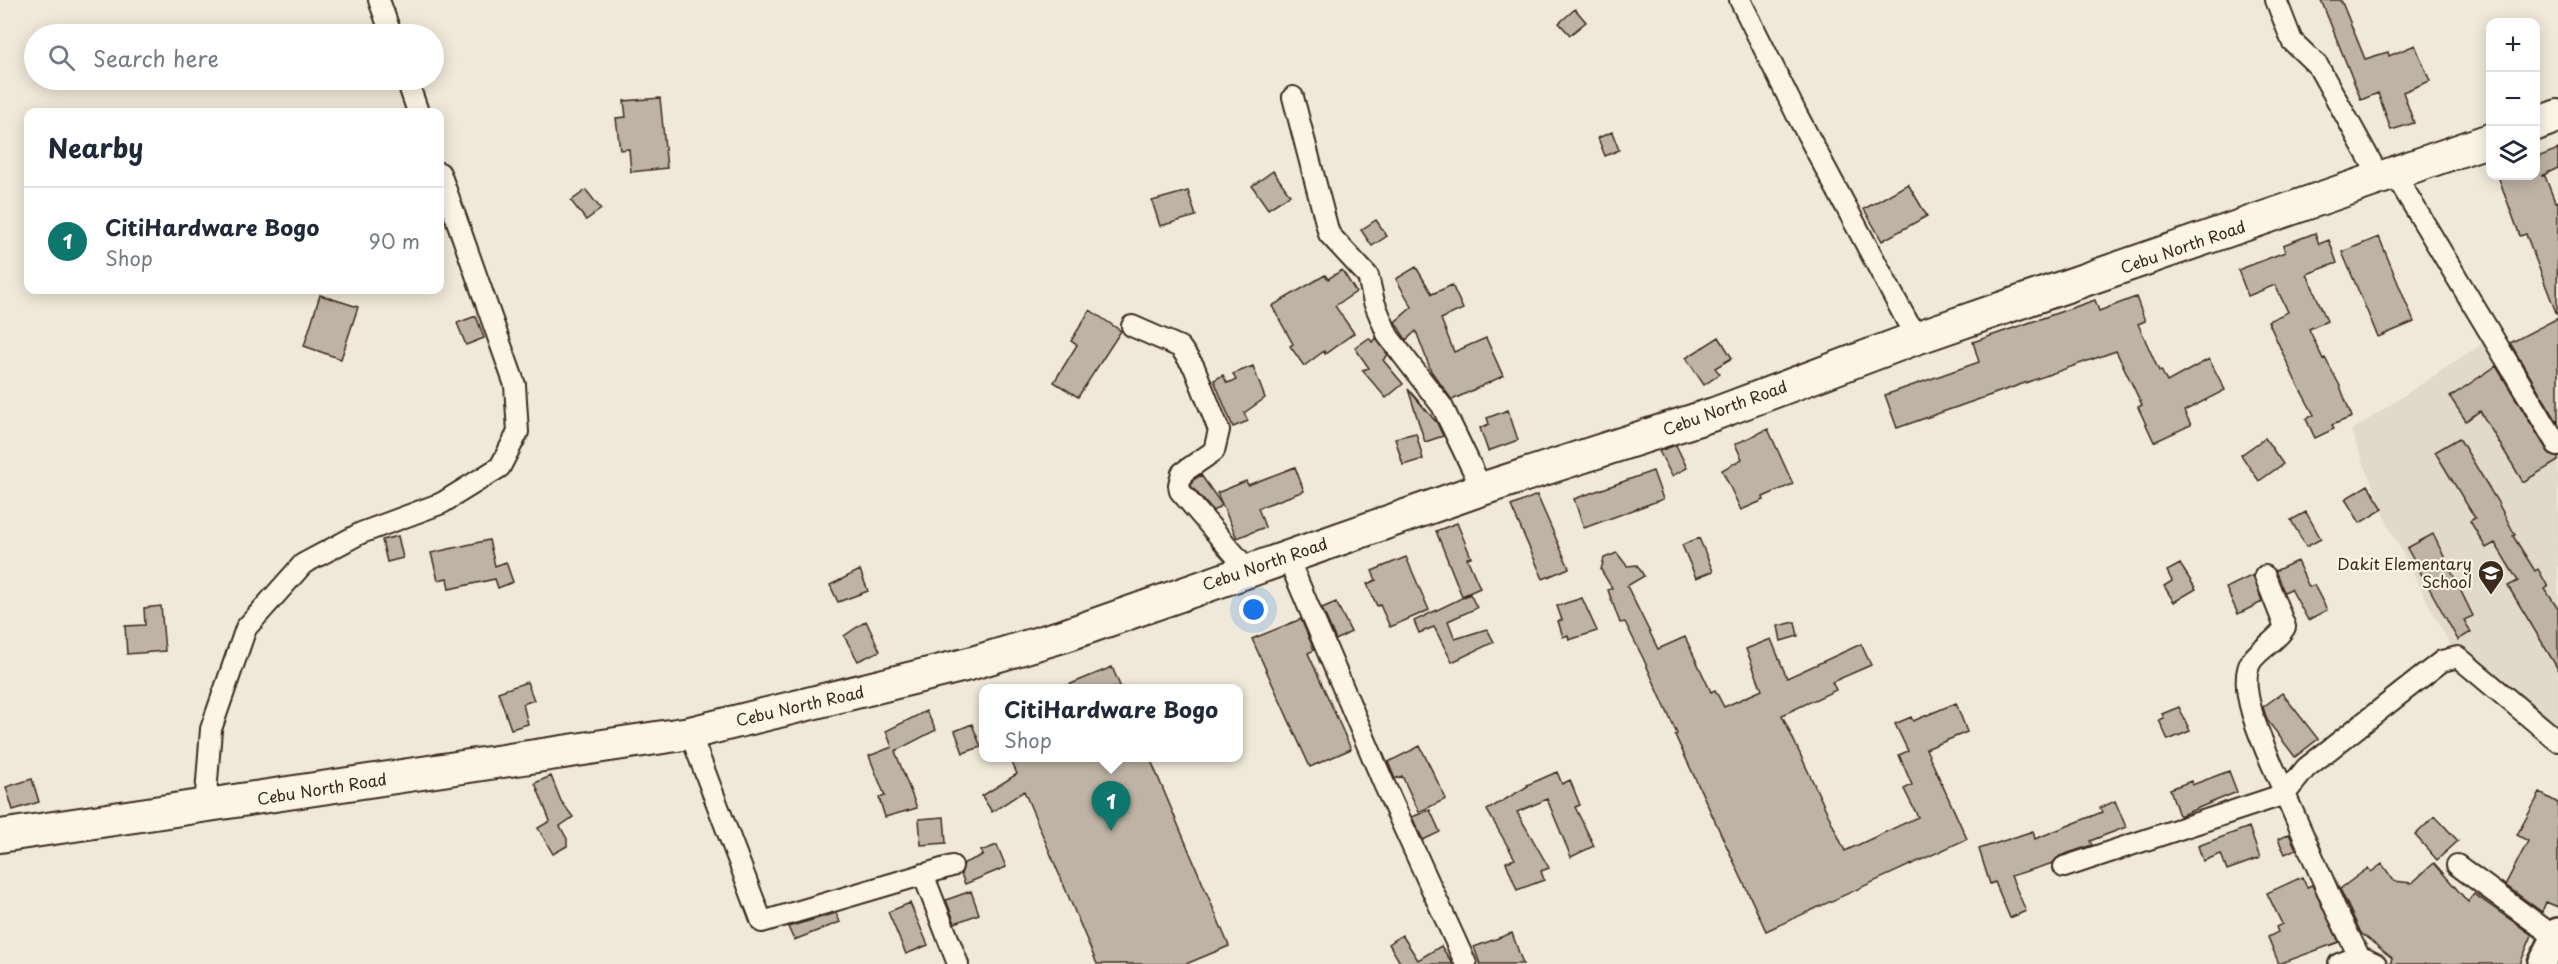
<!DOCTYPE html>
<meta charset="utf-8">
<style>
:root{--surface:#fff;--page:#f2f2f3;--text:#1f2937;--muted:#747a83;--line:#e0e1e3;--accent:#0f766e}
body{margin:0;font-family:"Playpen Sans",sans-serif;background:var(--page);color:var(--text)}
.controls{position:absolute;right:18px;top:18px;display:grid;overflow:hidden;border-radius:12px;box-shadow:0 3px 15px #0003}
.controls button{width:54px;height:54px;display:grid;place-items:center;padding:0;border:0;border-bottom:2px solid var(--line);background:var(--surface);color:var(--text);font:30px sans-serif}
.you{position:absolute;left:1254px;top:610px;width:21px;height:21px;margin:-15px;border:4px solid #fff;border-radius:50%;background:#1a73e8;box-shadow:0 0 0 9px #1a73e833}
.badge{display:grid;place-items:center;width:39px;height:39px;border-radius:50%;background:var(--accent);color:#fff;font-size:20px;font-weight:700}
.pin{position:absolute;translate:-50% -50px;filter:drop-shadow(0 2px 3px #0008)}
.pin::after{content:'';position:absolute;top:32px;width:21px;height:18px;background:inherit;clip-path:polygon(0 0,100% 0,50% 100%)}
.popup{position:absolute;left:979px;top:684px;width:264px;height:78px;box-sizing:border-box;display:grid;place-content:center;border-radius:12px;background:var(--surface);filter:drop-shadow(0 2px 4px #0005);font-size:20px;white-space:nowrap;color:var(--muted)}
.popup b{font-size:22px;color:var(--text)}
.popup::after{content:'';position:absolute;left:50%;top:100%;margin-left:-12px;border:12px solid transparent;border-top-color:var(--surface)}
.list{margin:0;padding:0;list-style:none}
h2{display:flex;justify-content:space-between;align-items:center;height:78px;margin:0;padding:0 24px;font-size:26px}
h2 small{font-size:20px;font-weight:400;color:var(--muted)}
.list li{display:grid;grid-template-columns:39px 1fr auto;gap:18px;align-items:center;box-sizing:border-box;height:108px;padding:0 24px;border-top:2px solid var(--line)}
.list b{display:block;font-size:22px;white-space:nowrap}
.list p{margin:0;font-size:20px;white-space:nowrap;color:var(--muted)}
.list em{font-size:20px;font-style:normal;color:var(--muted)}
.icon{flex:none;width:33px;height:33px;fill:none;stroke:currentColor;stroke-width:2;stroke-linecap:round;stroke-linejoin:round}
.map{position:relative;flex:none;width:2558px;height:964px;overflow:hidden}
.search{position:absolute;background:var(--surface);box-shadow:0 3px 15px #0003;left:24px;top:24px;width:420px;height:66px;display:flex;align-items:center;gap:15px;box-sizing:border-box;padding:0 21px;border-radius:33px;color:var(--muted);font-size:22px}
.panel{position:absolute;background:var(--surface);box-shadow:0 3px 15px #0003;left:24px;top:108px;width:420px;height:186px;border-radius:12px}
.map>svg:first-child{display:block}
</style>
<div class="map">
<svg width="2558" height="964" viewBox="0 0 2558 964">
<rect width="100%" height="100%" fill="#f0e9d9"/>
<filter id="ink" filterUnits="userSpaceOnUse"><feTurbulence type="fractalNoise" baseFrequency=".0167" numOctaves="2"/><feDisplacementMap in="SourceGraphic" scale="12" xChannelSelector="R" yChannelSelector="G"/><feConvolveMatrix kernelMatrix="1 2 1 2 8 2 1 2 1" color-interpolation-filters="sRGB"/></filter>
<g filter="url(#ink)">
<!-- built -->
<path fill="#e1d9c9" d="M2486,341l72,119v292l-99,-90 -69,-133 -39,-98z"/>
<!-- building -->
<path fill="#beb3a4" stroke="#3b2a1e" stroke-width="1.5" d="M2321,0h20l24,59 23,-7 1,4 26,-11 15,36 -27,11 11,31 -23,7 -13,-37 -17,7z
M1575,9l11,13 -16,13 -11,-12z
M660,98l7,70 -36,4 -2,-23 -9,1 -4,-32 10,-1 -2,-16z
M1612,132l7,18 -14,6 -7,-18z
M2558,149v19l-17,8h4l10,26 3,-1 -1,114 -31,-81 -6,2 -22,-60h37v-18z
M1273,171l17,24 -22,14 -16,-23z
M1908,184l19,32 -45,25 -18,-32z
M586,190l15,19 -15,11 -15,-19z
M1188,191l8,25 -36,10 -8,-25z
M1376,220l11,16 -15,10 -11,-16z
M2315,233l4,11 10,-4 8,23 -30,11 20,47 -18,8 14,30 2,-1 15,28 12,31 -20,8 2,4 -19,9 -9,-19 8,-4 -19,-35 -27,-59 20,-9 -13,-27 -27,11 -10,-26 47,-18 -2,-7z
M2379,237l35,85 -36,15 -36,-85z
M1416,267l16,27 20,-9 11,24 -22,10 13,33 32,-14 17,38 -51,24 -21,-29 -15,-40 -10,9 -11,-18 17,-15 -16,-28z
M1342,270l14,22 -21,14 19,27 -29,21 -1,-3 -20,15 -14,-20 3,-2 -21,-38 53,-31 3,4z
M320,295l38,12 -17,52 -37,-13z
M2136,297l9,24 -7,3 21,47 2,-1 6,12 42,-23 16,31 -41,21 7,14 -37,17 -16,-35 4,-2 -26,-54 -219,77 -12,-33 94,-33 -6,-20 122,-42 4,11z
M1090,310l31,21 -43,66 -24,-15 23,-37 -6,-4z
M476,316l8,22 -18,7 -9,-22z
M2558,318v105l-48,-80z
M1719,337l13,21 -17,10 5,6 -16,11 -18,-27z
M1369,338l3,4 4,-4 12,17 -5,5 20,24 -17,14 -24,-28 7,-2 -14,-20z
M1253,366l12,32 -21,15 4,8 -15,6 -19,-47 9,-5 4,8 9,-3 -3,-6z
M2496,366l52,86 10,6v3l-35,21 -43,-71 -14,10 -16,-24z
M1408,389l29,34 6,13 -18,6z
M1508,410l10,30 -30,11 -8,-23 9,-4 -2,-6z
M1768,429l25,55 -30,13 1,3 -23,10 -19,-40 20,-11 -7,-15z
M1416,433l7,26 -20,6 -8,-27z
M2265,438l18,26 -24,17 -18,-26z
M2459,438l38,63 18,34 -2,1 22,35 3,-2 10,18 -3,2 13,20v60l-50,-83 10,-5 -23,-38 -9,5 -16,-27 5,-3 -40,-66z
M1676,445l11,23 -15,8 -13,-25z
M1295,467l9,24 -46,17 7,19 -28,11 -20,-45 29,-12 2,4z
M1653,471l10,28 -79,29 -10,-29z
M1201,475l21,30 -9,6 -22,-25 2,-6z
M2368,485l15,24 -23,14 -15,-24z
M1537,495l32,73 -26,11 -32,-73z
M2306,512l15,27 -15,8 -15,-27z
M1457,523l14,34 -4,1 13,30 -18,8 -26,-65z
M2433,534l40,82 -9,4 7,12 -13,8 -51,-92z
M398,536l5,22 -16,4 -5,-22z
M1699,538l14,33 -17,7 -14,-33z
M489,540l6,26 11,-4 7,20 -15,6 -3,-9 -46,10 -2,-11 -9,2 -7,-27z
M1617,553l10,13 10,-1 7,11 -17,10 31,63 27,-12 26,55 4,-2 9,17 38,-17 -16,-41 25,-10 16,39 74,-34 10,21 -39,17 4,8 -54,25 63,136 73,-34 -14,-28 8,-4 -13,-30 9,-4 -13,-27 16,-7 2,4 43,-18 11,29 -41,17 41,90 -201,92 -91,-196 2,-1 -34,-76 -18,-36 -5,1 -12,-33 4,-2 -11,-18 3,-12z
M1406,557l23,53 -39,17 -10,-22 -3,1 -10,-22 9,-4 -4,-9z
M2297,561l12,26 5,-2 13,25 -19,10 -17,-31 -7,3 -9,-21z
M2180,564l16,25 -22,13 -10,-16 8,-5 -5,-10z
M860,570l8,21 -30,11 -8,-17z
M2253,575l9,27 -24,12 -12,-26z
M1470,594l7,14 -29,13 7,18 32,-10 7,13 -42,20 -18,-35 -15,6 -5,-12z
M1582,598l15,33 -28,9 -1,-5 -5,2 -5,-16 4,-1 -5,-14z
M1336,602l15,30 -15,8 -14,-32z
M161,606l4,45 -38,3 -2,-28 20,-1 -1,-17z
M1301,619l13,31 -6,3 43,96 -41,18 -58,-128z
M866,621l14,30 -22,10 -14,-25z
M1795,622l3,14 -17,5 -3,-15z
M1112,667l9,21h-60z
M527,682l7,18 -11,4 5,20 -17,5 -13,-37z
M2282,693l36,46 -23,18 -28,-37 -4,-13z
M2179,707l11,24 -22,9 -9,-20 5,-2 -2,-4z
M926,711l10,19 -41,21 22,57 -32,9 -6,-19 6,-2 -16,-40 23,-9 -6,-16z
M972,724l9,23 -18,6 -8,-22z
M1420,746l26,53 -27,13 -17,-36 -7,3 -7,-17z
M1010,758h140l79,188 -43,18h-89l-73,-173 -32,21 -10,-16 35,-22z
M2229,771l8,21 -58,24 -9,-27 21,-8 1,4z
M1557,772l5,12 8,-4 10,25 -5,2 19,39 -23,11 -24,-58 -30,13 32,56 -8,3 3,9 -27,10 -11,-28 9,-3 -28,-49 41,-24 -1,-1z
M551,776l10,25 12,16 -13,9 7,13v7l-14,8 -15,-26 12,-7 -15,-38z
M32,779l7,23 -26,8 -7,-23z
M2540,793l18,10v104l-12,-5 -4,10 -41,-30 4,3 23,-44 -11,-6z
M2115,801l11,26 -36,14 2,4 -32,11 -7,7 -42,13 15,35 -16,7 -15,-36 -5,2 -11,-35 54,-18 2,8 67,-27 -2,-4z
M1430,810l10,22 -17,8 -11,-23z
M2435,816l23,25 -21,19 -22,-25z
M944,817l2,26 -25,2 -2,-26z
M2249,827l11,31 -33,12 -6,-16 -18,7 -5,-15z
M2289,834l7,15 -11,5 -7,-15z
M997,845l9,22 -41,17 -4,-10 3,-11 19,-8 -2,-4z
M2434,863l34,39 6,-8 58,41 -12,29h-130l2,-6 -31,-25 -21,-44 28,-21 3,4 11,-8 12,17 18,2z
M2302,877l5,10 5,-2 27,57 -60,22 -11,-27 10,-5 -2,-5 6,-3 -15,-31z
M971,891l8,23 -24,9 -9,-23z
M910,903l18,42 -22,9 -18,-42z
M836,913l4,9 -46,18 -6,-13z
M1512,933l11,31h-43l-6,-17z
M1402,935l16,25 23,-14 12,18h-52l-12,-20z"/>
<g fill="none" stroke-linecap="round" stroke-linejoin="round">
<!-- minor casing -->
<g stroke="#3b2a1e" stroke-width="24">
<path id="minor" d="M379,0l12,34
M1740,0l57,115 119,223
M2276,0l16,41 26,25 62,112
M407,80l11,32
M1293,97l36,137 39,42 6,26 14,34 54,70 40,83
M2394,173l164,273
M1132,326l48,21 14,20 25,63 -5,21 -32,22 -3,12 1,6 68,79
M1287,556l97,228 82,180
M2265,576l20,51c-8,14 -23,20 -33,33 -20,29 21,104 33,134l21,-26 136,-107 16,-4 100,84
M690,733l72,189 190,-56
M205,807l6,-78 35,-101 57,-64 58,-31 81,-30 58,-36 18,-35 -3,-47 -75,-212
M2457,865l98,72
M2064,867l221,-73 51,116 23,46 17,8
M923,874l35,90
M2339,964l20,-8"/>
</g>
<!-- secondary casing -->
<g stroke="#3b2a1e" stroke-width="32">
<path id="secondary" d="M2542,964l16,-32"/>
</g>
<!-- trunk casing -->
<g stroke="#3b2a1e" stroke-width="36">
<path id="trunk" d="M2536,124l22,-8
M0,836l690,-103 279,-69 97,-29 416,-146 232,-75 202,-76 574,-198"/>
</g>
<!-- minor -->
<use href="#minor" stroke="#fcf5e5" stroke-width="20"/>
<!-- secondary -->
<use href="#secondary" stroke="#fcf5e5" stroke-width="27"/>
<!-- trunk -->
<use href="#trunk" stroke="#fcf5e5" stroke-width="32"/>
</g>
</g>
<!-- icons -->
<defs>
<g id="school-pin" transform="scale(1.35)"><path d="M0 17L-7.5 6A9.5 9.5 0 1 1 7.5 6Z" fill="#3b2a1e" stroke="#fcf5e5"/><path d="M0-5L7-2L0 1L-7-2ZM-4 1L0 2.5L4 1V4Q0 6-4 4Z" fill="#fff"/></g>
</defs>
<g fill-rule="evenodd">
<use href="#school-pin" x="2491" y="573"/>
</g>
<g text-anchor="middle" stroke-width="4.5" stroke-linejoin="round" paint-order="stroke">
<!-- street labels -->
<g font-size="16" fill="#3b2a1e" stroke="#fcf5e5">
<text transform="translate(2183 247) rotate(-19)" y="6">Cebu North Road</text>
<text transform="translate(1725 408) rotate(-20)" y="6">Cebu North Road</text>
<text transform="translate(1265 564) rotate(-19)" y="6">Cebu North Road</text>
<text transform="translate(800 706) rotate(-13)" y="6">Cebu North Road</text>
<text transform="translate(322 789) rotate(-9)" y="6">Cebu North Road</text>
</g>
<!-- poi labels -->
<g font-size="16" fill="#3b2a1e" stroke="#fcf5e5" text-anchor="end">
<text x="2472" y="570">Dakit Elementary<tspan x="2472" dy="18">School</tspan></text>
</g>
</g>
</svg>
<div class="controls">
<button>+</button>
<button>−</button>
<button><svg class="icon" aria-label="layers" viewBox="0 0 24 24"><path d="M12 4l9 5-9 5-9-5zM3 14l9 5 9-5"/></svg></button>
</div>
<div class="you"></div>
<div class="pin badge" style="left:1111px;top:831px">1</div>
<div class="popup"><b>CitiHardware Bogo</b>Shop</div>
<div class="search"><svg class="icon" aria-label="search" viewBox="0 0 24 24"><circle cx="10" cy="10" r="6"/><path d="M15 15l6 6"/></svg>Search here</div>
<section class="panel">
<h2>Nearby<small></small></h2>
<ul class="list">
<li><span class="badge">1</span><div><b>CitiHardware Bogo</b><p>Shop</p></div><em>90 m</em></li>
</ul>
</section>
</div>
